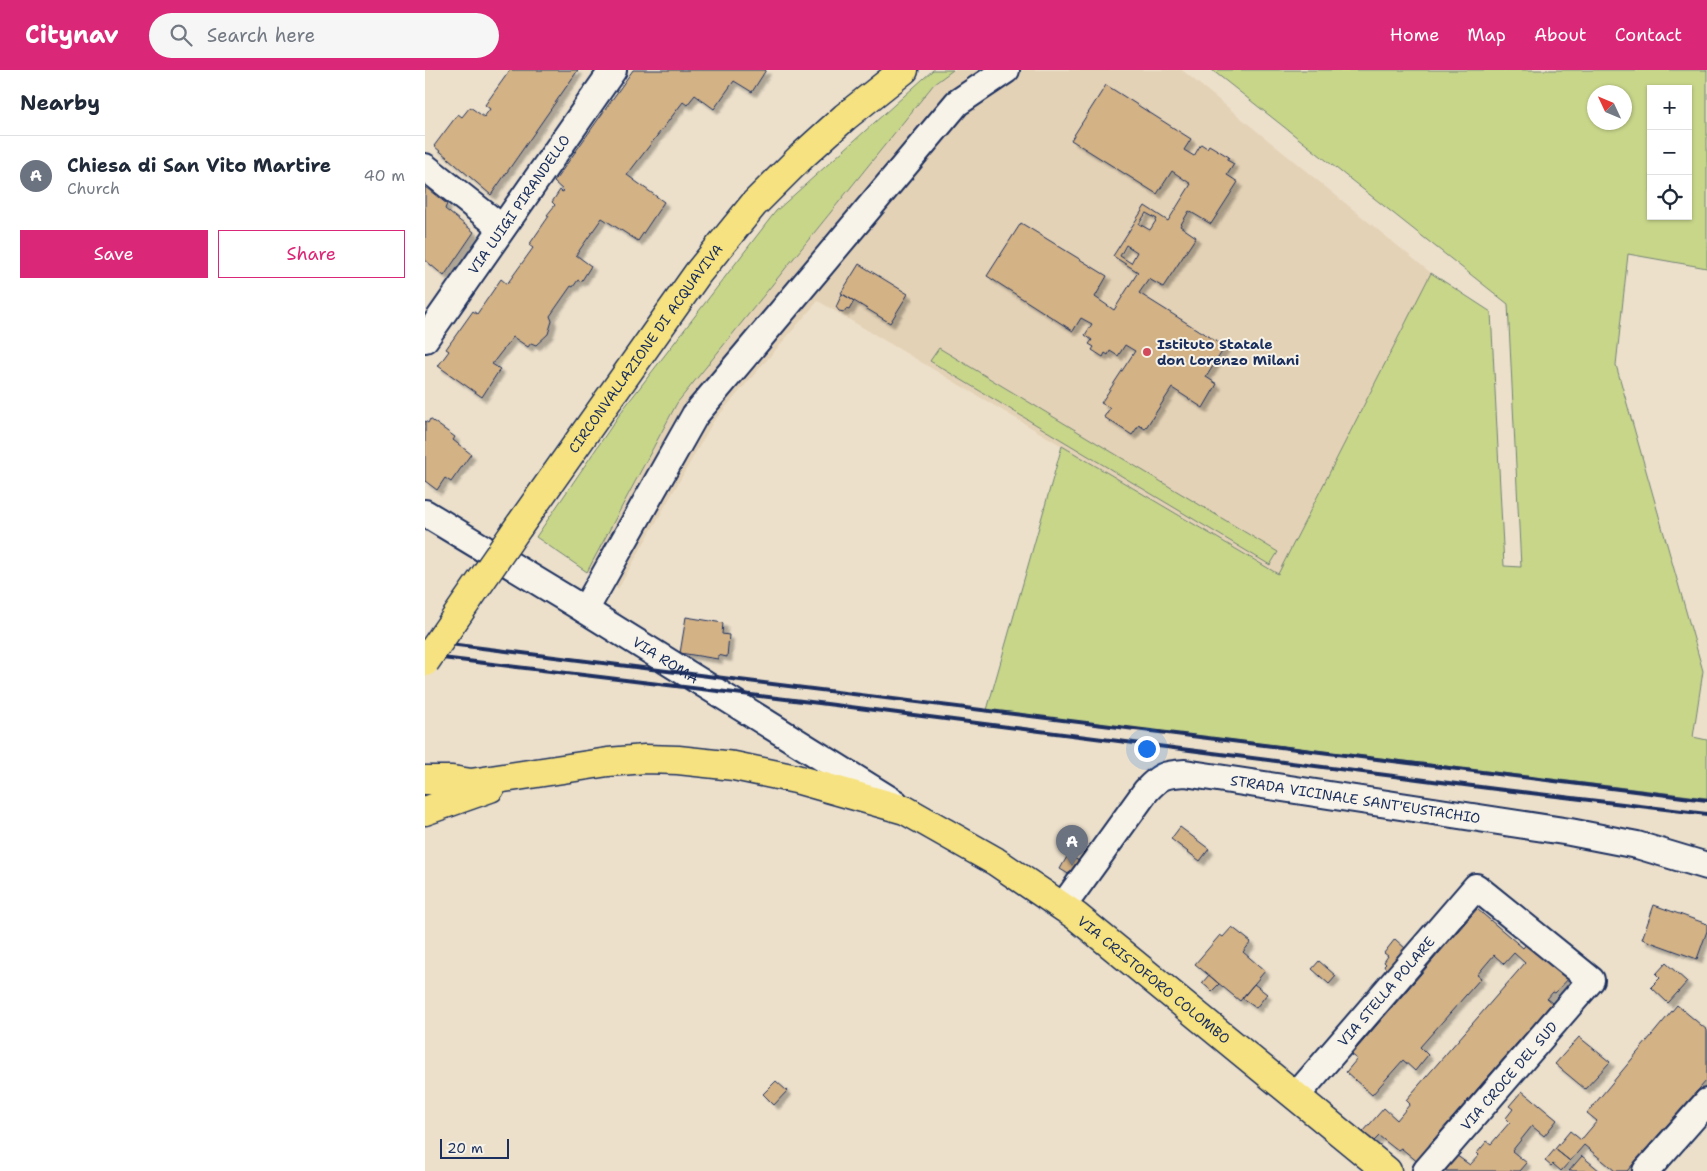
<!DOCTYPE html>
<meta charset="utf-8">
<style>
:root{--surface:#fff;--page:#f6f6f7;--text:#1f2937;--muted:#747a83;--line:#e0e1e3;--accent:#db2777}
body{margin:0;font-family:"Shantell Sans",sans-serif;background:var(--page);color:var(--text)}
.controls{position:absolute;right:15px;top:15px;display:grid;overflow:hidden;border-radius:0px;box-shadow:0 1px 4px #0004}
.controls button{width:45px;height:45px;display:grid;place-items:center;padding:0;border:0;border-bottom:1px solid var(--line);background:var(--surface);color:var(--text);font:25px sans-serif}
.compass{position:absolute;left:1162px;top:15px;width:45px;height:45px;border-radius:50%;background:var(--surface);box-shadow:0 1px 4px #0004;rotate:314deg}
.scale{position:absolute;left:15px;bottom:12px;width:69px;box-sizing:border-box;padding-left:5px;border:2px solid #1b2f5e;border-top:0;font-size:14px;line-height:18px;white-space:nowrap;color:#1b2f5e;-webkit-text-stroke:4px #f7f3e8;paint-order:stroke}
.you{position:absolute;left:721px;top:678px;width:18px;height:18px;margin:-12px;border:4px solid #fff;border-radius:50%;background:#1a73e8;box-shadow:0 0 0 8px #1a73e833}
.badge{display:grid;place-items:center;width:32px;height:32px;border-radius:50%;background:var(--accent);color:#fff;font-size:16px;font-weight:700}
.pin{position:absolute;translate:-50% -41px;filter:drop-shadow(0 1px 2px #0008)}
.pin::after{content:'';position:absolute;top:26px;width:18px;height:15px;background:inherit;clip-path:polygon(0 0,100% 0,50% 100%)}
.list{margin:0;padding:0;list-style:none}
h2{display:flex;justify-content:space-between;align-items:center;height:65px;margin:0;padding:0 20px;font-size:21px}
h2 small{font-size:16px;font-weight:400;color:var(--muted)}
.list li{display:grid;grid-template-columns:32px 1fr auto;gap:15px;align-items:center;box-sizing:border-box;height:80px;padding:0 20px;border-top:1px solid var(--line)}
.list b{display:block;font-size:19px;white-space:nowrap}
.list p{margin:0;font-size:16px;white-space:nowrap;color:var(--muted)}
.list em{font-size:16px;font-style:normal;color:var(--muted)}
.actions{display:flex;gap:10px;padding:15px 20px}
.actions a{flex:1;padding:11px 0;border:1px solid var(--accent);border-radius:0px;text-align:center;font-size:18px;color:var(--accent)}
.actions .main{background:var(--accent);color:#fff}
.icon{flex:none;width:28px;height:28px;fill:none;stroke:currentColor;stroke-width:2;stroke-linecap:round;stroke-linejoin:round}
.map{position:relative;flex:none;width:1282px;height:1101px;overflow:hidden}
header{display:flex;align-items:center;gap:30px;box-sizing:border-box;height:70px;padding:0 25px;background:var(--accent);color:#fff}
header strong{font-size:24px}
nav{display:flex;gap:28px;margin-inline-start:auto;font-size:18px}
.search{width:350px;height:45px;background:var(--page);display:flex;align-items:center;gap:12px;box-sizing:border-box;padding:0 18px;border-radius:28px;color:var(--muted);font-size:19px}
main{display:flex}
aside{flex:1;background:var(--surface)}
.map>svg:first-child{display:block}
</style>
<header>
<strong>Citynav</strong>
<div class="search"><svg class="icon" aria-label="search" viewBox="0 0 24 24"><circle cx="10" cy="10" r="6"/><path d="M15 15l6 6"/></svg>Search here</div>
<nav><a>Home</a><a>Map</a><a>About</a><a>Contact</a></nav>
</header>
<main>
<aside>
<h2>Nearby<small></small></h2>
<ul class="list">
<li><span class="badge" style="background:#6b7280">A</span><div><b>Chiesa di San Vito Martire</b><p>Church</p></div><em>40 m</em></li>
</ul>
<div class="actions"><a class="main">Save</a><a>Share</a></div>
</aside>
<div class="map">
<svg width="1282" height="1101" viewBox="0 0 1282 1101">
<defs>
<filter id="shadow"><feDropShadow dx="4.5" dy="4.5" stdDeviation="1" flood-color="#0004"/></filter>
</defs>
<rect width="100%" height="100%" fill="#ece0cb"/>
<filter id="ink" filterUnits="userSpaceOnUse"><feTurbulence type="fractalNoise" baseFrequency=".02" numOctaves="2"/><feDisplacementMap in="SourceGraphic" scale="10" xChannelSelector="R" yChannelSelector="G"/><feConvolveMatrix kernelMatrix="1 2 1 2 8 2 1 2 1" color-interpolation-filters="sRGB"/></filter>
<g filter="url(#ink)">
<!-- built -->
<path fill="#e4d2b6" d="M528,0h229l249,203 -153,301 -460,-273 -105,121 -95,167 -31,-17 90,-169 257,-319z"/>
<!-- green -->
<path fill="#c8d68a" stroke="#728274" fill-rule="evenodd" d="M508,0h20l-19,14 -257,319 -90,169 -51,-35 88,-129 152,-197z
M787,0h495v198l-79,-14 -12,111 87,306 -10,66 14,3v58l-720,-88 75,-264 216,128 153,-301 60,39 13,254 17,1 -13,-263zM1226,19h37v127h-37zM1200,22v30h-30v-30z
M514,278l339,204 -8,13 -340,-204z"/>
<!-- building -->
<path fill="#d3b286" stroke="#1b2f5e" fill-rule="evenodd" filter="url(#shadow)" d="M85,0h68l-87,125 -57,-49 24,-32 4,3 8,-10 14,10 6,-8 -5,-4z
M208,0h133l-14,22 -18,-11 -20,28 -19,-14 -8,10 -4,-3 -56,73 37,27 -26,39 -36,-23 -26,37 15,11 -10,16 -3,-2 -5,7 -2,-1 -21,30 2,5 -4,13 -12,11 -5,-2 -3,4 -15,-10 -21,27 8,5 -18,28 -44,-31 11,-15 -3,-2 27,-38 4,3 24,-35 6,5 26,-36 -4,-3 20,-29 -2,-1 8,-10 -3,-3 8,-12 2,2 2,-1 -10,-9z
M681,15l85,54 -7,11 10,6 7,-12 6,4 2,-3 20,12 -2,3 7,4 -7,11 11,7 -27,42 -22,-13 -9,15 16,11 -33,50 -14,-8 -10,14 86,54 -19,30 11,7 -14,24 -31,-20 -27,41 -6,-4 -7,10 -28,-18 6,-9 -9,-5 34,-52 -10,-6 -7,11 -8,-5 -2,4 -3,-2 -2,4 -11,-7 2,-3 -5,-3 3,-4 -7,-5 7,-11 -11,-6 -8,13 -86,-55 34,-53 86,53 -12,21 19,13 24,-38 -25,-16 32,-50 23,15 23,-37 -19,-13 -15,23 -86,-54zM721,143l11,6 -7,11 -11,-6zM701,175l11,7 -6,11 -11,-7z
M0,117l22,17 -2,5 29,23 -30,44 -19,-16z
M434,194l49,30 -18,29 -49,-30z
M417,224l12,7 -5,9 -3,-1 -2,3 -5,-1 -3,-4z
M5,349l25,18 -2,3 18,14 -20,28 -6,-4 -8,12 -12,-9v-60l3,2z
M261,547l37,6 -1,11 7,1 -2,22 -9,-2v4l-38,-6z
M755,757l29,22 -9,12 -29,-22z
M643,785l15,8 -8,15 -15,-9z
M1229,835l53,19v7l-10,28 -55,-20z
M1052,839l46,39 8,-10 40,38 -16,17 -2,-1 -6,7 5,4 -123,142 4,3 -14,15 -18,-15 -3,2 -4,-3v1l-15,-12 -5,5 -11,-9 21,-24 13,12 13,-16 -4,-4 119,-137 -11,-10 -10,11 -10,-9 -17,20 4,3 -61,69 8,8 -13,16 -12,-11 -31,35 -26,-23 11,-13 -6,-4z
M807,857l19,15 -8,10 22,19 -25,30 -45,-37 25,-29 3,2z
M970,869l11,10 -19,22 -3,-5 2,-2 -2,-2 4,-6 -4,-3z
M894,891l17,15 -7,8 -17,-15z
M1241,893l21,19 -19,21 -17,-16 9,-9 -4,-4z
M784,905l10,9 -7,7 -10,-8z
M829,914l13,10 -11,14 -14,-10z
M1252,935l30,25v50l-80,91h-12l-31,-26 -14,16 -15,-12 15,-18 11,9 16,-19 -10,-8z
M1154,967l31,25 -25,27 -30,-25z
M351,1011l11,10 -13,14 -11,-11z
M1097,1021l35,29 -13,16 -12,-10 -20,25 15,12 -7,8h-82l15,-18 17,12 9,-10 -2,-2 10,-12 4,3 19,-22 -4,-4 7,-9 -4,-3z
M1130,1079l15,12 -9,10 -8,-7 -2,2 -6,-5z
M1157,1086l18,15h-31z"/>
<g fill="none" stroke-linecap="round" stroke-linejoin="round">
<!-- minor casing -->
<g stroke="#1b2f5e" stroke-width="30">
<g id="minor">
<path d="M0,97l77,61"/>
<path id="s1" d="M0,269l188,-269"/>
<path id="s2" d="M0,443l160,97 310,193"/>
<path d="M160,540l110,-195 262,-312 49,-33"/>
<path id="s3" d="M638,836l83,-115c14,-15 18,-17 39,-18l385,59 67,13 70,21"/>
<path id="s4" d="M871,1026l180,-209 115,93 -165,191"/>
<path d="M1221,1101l61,-69"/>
</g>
</g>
<!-- major casing -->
<g stroke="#1b2f5e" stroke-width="31">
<g id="major">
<path id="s5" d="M94,456l179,-253 56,-69 48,-48 43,-39 59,-47"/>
<path id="s6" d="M0,710h27l19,3 137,-21 37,-3 33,1 56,6 62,13 109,31 90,51 81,55 311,255"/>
<path d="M0,741l65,-23"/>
</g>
</g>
<!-- minor -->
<use href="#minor" stroke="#f7f3e8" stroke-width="26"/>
<!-- major -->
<use href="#major" stroke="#f7e281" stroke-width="28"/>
<!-- rail -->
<path stroke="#1b2f5e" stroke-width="4" d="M0,571l1282,159
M0,586l394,47 677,86 211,25"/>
<!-- major-bridge casing -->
<g stroke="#1b2f5e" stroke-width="31" stroke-linecap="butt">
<path id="major-bridge" d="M0,592l94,-136"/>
</g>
<!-- major-bridge -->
<use href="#major-bridge" stroke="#f7e281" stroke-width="28"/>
</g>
</g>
<!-- markers -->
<circle fill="#d1495b" stroke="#f7f3e8" stroke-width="2" cx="722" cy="282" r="5"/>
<g text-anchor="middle" stroke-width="4" stroke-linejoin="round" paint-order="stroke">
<!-- street labels -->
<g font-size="14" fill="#1b2f5e" stroke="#f7f3e8">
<text dy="5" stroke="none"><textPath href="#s1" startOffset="164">VIA LUIGI PIRANDELLO</textPath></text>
<text dy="5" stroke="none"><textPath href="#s5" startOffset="218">CIRCONVALLAZIONE DI ACQUAVIVA</textPath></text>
<text dy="5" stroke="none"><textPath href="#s2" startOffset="282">VIA ROMA</textPath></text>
<text dy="5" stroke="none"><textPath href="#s3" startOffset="359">STRADA VICINALE SANT'EUSTACHIO</textPath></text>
<text dy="5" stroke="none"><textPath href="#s6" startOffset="790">VIA CRISTOFORO COLOMBO</textPath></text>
<text dy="5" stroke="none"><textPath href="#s4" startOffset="138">VIA STELLA POLARE</textPath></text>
<text transform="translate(1084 1006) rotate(-49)" y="5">VIA CROCE DEL SUD</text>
</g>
<!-- poi labels -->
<g font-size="14" font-weight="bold" fill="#1b2f5e" stroke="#f7f3e8" text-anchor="start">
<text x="732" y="279">Istituto Statale<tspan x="732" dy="16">don Lorenzo Milani</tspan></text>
</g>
</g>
</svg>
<div class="controls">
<button>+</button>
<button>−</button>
<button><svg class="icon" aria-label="locate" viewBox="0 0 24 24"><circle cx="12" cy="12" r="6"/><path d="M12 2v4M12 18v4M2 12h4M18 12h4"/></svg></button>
</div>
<svg class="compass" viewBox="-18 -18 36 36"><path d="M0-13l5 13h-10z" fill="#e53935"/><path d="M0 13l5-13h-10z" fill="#747a83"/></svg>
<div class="scale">20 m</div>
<div class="you"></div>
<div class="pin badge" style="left:647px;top:796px;background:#6b7280">A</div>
</div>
</main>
